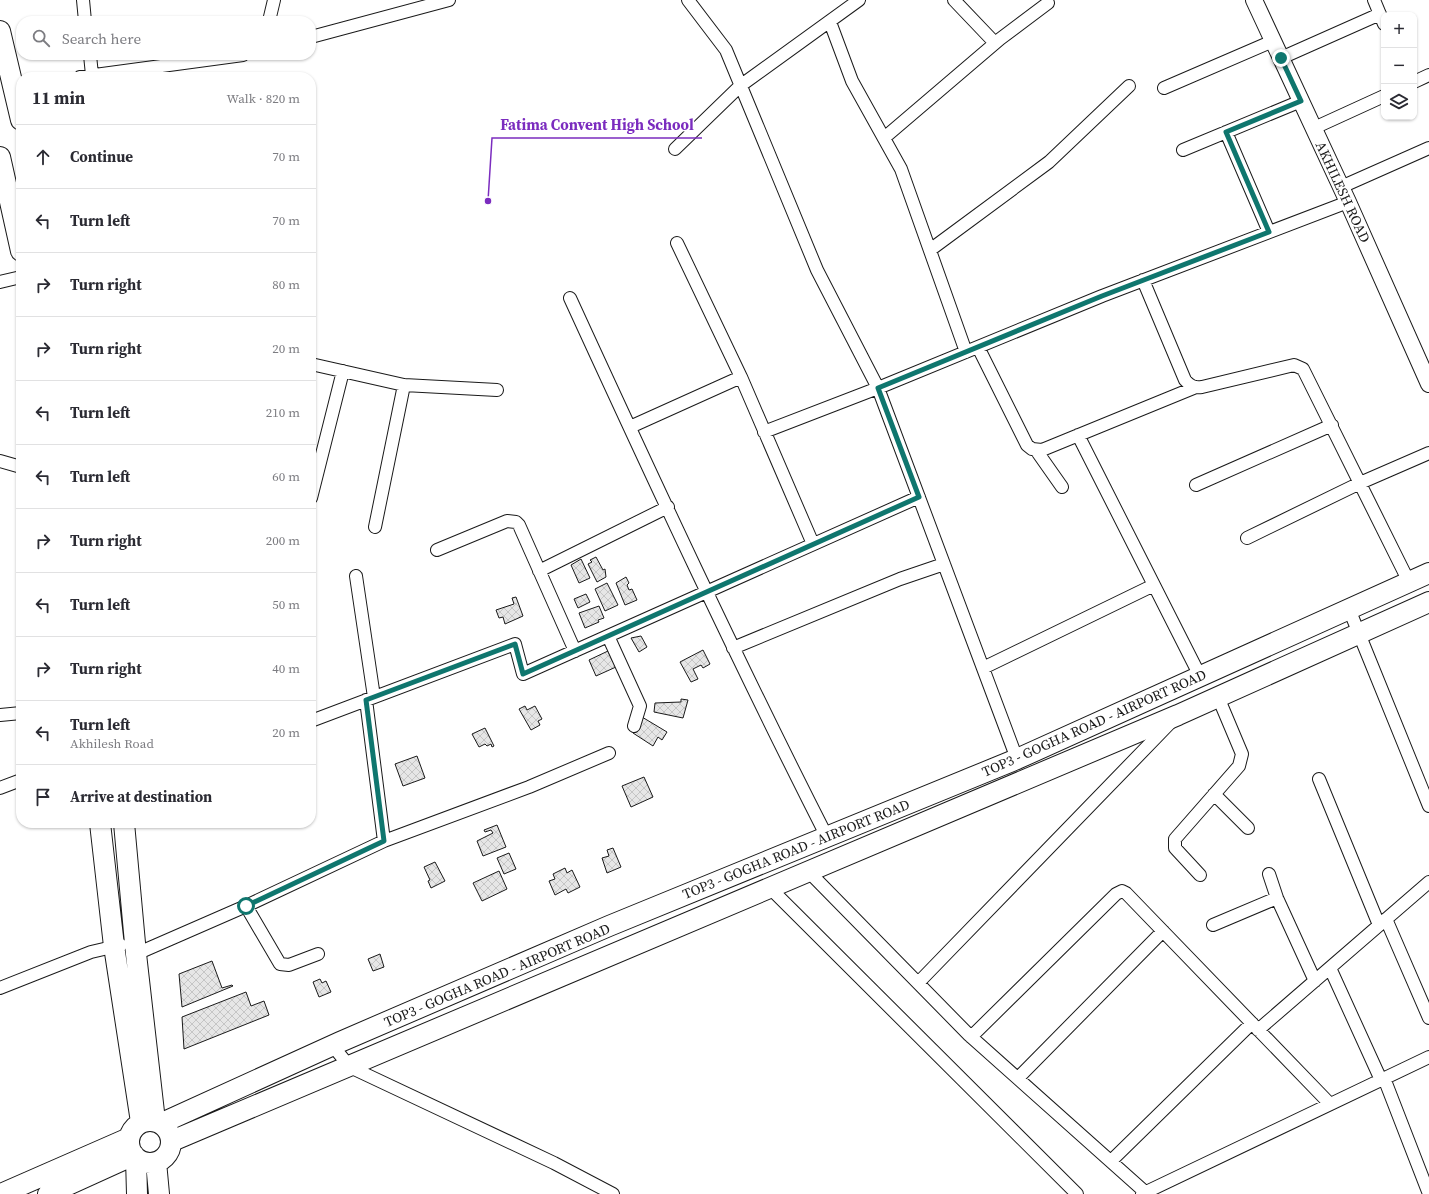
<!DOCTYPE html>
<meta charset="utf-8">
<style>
:root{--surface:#fff;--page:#f2f2f3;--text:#2b2b33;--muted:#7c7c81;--line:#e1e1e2}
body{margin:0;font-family:"Source Serif 4",serif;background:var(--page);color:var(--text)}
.controls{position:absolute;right:12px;top:12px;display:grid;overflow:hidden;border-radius:8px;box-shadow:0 1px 3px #0004}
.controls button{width:36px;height:36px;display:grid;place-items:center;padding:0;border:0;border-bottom:1px solid var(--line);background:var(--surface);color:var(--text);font:20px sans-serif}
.stop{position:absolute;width:12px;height:12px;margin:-9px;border:3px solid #0f766e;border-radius:50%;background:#fff}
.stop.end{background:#0f766e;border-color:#fff;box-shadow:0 1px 4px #0008}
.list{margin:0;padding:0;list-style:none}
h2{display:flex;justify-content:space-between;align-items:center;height:52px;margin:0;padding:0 16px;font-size:17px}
h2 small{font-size:13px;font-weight:400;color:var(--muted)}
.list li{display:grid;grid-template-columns:26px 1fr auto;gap:12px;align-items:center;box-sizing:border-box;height:64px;padding:0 16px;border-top:1px solid var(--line)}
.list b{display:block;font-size:15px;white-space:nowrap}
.list p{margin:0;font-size:13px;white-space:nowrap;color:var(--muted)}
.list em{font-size:13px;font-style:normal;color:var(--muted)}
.icon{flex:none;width:22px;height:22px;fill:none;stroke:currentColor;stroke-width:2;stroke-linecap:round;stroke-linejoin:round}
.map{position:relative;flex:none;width:1429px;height:1194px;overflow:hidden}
.search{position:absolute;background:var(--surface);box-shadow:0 1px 3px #0004;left:16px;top:16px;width:300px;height:44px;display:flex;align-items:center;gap:10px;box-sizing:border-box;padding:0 14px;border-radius:16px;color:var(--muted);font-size:15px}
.panel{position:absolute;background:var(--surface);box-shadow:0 1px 3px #0004;left:16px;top:72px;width:300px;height:756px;border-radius:16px}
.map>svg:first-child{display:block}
</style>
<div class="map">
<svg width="1429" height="1194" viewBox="0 0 1429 1194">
<defs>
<pattern id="building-cross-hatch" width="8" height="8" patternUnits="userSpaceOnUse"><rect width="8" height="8" fill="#e6e6e6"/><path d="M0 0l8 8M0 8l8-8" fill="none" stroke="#c5c5c5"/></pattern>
</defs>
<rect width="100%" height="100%" fill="#fff"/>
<!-- building -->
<path fill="url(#building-cross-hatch)" stroke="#1a1a1a" d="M596,557l7,13 2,-1 1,8 -9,5 -9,-18 4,-2 -2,-2z
M581,559l9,19 -11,5 -8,-18z
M626,577l3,6 -2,2 2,5 3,-1 5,11 -12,5 -9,-22z
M607,583l11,22 -13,6 -10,-22z
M586,594l4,8 -12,6 -4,-9z
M516,597l7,19 -18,8 -2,-7 -4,1 -3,-8 18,-6 -2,-6z
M599,606l5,12 -6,2 1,2 -14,6 -6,-15z
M641,636l6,11 -8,5 -8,-14z
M703,650l7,14 -7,4 -2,-3 -8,4 5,10 -7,3 -11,-20z
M608,651l8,16 -20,9 -7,-16z
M681,699l7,1 -5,18 -29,-6 1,-9 26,-1z
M525,706l2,4 8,-4 7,13 -4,2 2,4 -9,5 -12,-21z
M642,717l25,15 -5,8 -4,-3 -5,9 -20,-13z
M485,728l9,18 -2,1 -1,-3 -4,2 -2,-2 -6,3 -7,-13z
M417,756l8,22 -22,8 -8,-22z
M644,777l9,20 -22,10 -9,-21z
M497,825l9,22 -23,9 -6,-15 16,-8 -2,-3 -6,2 -1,-2z
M613,848l8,19 -14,6 -5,-15 7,-2 -2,-6z
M509,853l7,16 -12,5 -7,-16z
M435,862l10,19 -14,7 -3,-7 2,-1 -6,-13z
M565,868l2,5 5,-3 8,17 -12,6 -2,-4 -11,6 -6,-14 6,-2 -2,-5z
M499,871l8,18 -25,12 -9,-18z
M380,954l4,13 -11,4 -5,-12z
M212,961l10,27 10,-3 1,1 -51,21 -3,-33z
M320,979l2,4 4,-2 5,11 -12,5 -6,-15z
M246,992l5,14 13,-5 5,14 -85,34 -2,-32z"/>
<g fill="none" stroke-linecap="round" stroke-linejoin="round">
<!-- minor casing -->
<g stroke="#1a1a1a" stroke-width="14">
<path id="minor" d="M83,0l2,21
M688,0l38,50 91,220 61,118 -114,44
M954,0l41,43
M1374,0l10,24
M269,21l5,-21
M830,22l22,59 49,88 65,183
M311,37l138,-37
M90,55l2,20
M1281,58l99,-44
M80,77l163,-22
M1414,82l15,-7
M1164,88l109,-47
M1314,128l70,-32
M1226,132l43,100
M884,138l116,-99 48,-36
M675,149l65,-63 119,-86
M1183,150l118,-49
M1341,187l88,-39
M677,243l64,134 72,167
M930,250l119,-88 80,-76
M1143,280l42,100c5,6 9,8 17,7l92,-22 9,4 106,213
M0,282l21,-5
M570,298c83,181 167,362 257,539
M978,347l49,98 5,4 10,1 154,-63
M311,364l93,21 93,5
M630,427l111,-50
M1078,435l122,241
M1036,450l26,37
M0,461l21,6
M1196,485l136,-60
M311,498l32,-127
M375,527l29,-142
M1247,538l113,-55 69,-30
M437,550l70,-29 9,1 3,3 56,126
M539,571l129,-64
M356,576l18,121
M1349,609l80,197
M608,636l32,70 -6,20
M733,648l167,-69 44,-15
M983,668l171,-83
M366,700l18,141
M0,715l21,-2
M311,721l204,-77 8,30 396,-177
M1017,759l-139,-371 224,-92 246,-94
M1319,779l60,146
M0,788l21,-8
M1214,794l34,34
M809,872l160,163 176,157
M1269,874l8,24 38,83
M1200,875l-25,-27v-9l64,-73 3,-12 -24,-57
M770,888l307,306
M246,906l34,58 9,1 29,-11
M1386,919l43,99
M1213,925l64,-27
M136,954l110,-48 138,-65 145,-54 80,-34
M1330,968l51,112
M919,982l252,-260
M0,988l91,-36 30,-7
M1258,1030l171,-148
M971,1037l145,-143 6,-3 4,2 204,211
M332,1045l18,22 204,96 59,31
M1018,1078l145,-147
M1384,1078l45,116
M1111,1161l141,-138
M1142,1194l287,-137"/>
</g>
<!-- tertiary casing -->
<g stroke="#1a1a1a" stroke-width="18">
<path id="tertiary" d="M1254,0l94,202 81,182"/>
</g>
<!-- primary casing -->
<g stroke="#1a1a1a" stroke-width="22">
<path id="primary" d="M0,31l21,89
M0,157l21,94
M100,823l14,123 27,176
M124,823l12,131 19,167
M129 1142a21 21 0 1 1 42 0a21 21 0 1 1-42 0Z
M162,1123l178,-81 269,-116 408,-167 412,-186
M172,1141l1006,-426 251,-113
M136,1158l1,36
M156,1162l3,32
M1,1194l128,-56
M48,1194l86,-39"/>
</g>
<!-- minor -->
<use href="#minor" stroke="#fff" stroke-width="12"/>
<!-- tertiary -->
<use href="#tertiary" stroke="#fff" stroke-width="16"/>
<!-- primary -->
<use href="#primary" stroke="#fff" stroke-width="20"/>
</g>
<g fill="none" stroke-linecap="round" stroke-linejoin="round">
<!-- route -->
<path stroke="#0f766e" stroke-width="5" d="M246,906l138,-65 -18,-141 149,-56 8,30 396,-177 -41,-109 224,-92 167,-64 -43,-100 75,-31 -20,-43"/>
</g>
<g text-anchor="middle" stroke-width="3" stroke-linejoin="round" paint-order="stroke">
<!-- street labels -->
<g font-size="14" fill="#1a1a1a" stroke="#fff">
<text transform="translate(1343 192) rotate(65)" y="5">AKHILESH ROAD</text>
<text transform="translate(1094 723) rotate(-24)" y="5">TOP3 - GOGHA ROAD - AIRPORT ROAD</text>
<text transform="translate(796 849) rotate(-22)" y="5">TOP3 - GOGHA ROAD - AIRPORT ROAD</text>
<text transform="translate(497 975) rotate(-23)" y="5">TOP3 - GOGHA ROAD - AIRPORT ROAD</text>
</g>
</g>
<!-- callouts -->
<path fill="none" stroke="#7b2cbf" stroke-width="1.5" d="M488 201L492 138H702"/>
<circle fill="#7b2cbf" stroke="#fff" stroke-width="1.5" cx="488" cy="201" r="4"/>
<g font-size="15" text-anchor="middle" font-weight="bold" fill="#7b2cbf" stroke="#fff" stroke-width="3" stroke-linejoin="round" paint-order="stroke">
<text x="597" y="130">Fatima Convent High School</text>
</g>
</svg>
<div class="controls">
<button>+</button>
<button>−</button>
<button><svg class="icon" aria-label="layers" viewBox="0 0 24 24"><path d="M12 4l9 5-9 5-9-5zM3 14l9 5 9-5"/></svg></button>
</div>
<div class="stop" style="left:246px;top:906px"></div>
<div class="stop end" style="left:1281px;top:58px"></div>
<div class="search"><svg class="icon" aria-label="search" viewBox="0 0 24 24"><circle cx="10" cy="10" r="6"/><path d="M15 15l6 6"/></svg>Search here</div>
<section class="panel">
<h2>11 min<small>Walk · 820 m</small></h2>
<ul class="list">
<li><svg class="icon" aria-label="ahead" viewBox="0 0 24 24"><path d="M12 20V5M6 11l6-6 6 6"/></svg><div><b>Continue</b></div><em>70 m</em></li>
<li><svg class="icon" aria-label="left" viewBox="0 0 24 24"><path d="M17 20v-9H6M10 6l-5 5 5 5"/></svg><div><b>Turn left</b></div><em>70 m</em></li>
<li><svg class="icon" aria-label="right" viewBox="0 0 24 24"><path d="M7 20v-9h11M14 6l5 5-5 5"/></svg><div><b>Turn right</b></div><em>80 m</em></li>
<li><svg class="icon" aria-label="right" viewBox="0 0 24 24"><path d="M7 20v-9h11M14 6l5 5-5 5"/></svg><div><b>Turn right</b></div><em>20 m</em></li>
<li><svg class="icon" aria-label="left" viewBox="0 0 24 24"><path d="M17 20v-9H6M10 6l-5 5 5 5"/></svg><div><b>Turn left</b></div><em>210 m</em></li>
<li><svg class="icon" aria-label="left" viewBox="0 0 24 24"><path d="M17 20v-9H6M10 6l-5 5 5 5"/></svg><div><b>Turn left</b></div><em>60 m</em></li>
<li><svg class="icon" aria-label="right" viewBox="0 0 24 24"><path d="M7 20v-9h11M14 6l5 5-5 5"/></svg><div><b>Turn right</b></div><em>200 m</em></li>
<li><svg class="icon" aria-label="left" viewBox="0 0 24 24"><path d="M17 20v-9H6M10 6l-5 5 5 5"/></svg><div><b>Turn left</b></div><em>50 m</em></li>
<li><svg class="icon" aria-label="right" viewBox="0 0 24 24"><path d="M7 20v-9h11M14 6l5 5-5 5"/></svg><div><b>Turn right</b></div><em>40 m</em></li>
<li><svg class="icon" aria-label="left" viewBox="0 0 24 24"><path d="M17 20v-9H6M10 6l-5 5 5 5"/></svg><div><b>Turn left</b><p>Akhilesh Road</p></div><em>20 m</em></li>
<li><svg class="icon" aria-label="arrive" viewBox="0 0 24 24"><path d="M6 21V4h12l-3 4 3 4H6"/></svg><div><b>Arrive at destination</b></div></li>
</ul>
</section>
</div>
